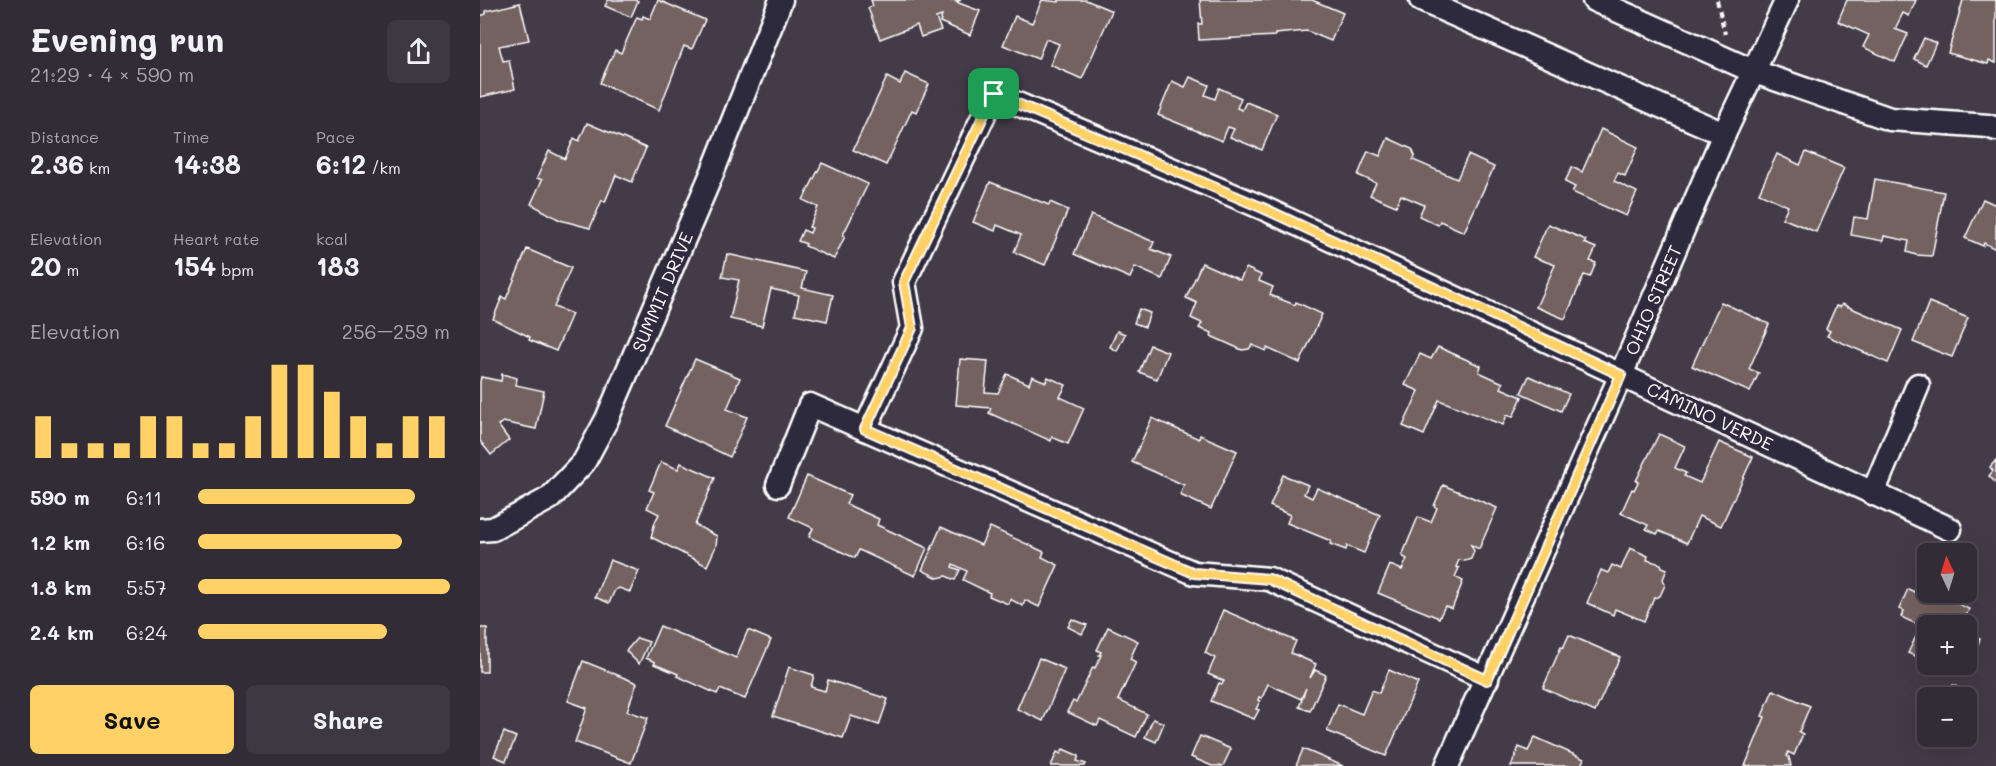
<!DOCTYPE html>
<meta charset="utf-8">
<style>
body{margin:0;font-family:Mali,sans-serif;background:#3d3842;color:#f1f3f6;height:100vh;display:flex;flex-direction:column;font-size:22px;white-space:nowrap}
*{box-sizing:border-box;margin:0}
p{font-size:20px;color:#a8a7ad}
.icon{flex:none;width:33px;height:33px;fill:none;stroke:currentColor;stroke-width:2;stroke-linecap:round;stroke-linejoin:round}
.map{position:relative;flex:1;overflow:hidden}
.details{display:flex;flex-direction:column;background:#322c36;width:480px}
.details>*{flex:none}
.needle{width:39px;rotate:356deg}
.tools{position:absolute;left:1437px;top:543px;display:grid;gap:12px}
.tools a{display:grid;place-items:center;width:60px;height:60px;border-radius:9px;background:#322c36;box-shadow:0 6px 24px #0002,0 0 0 2px #4d4851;font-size:30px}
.pin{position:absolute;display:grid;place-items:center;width:51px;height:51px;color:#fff;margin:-26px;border-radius:12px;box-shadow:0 3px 9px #0006}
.round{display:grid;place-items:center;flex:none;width:63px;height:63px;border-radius:9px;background:#3d3842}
.summary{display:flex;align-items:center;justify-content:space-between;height:102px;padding:0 30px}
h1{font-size:33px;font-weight:700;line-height:45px}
.figures{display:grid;grid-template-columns:repeat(3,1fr);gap:9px;height:102px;padding:6px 30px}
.figures div{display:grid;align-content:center}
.figures b{font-size:26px;font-weight:700}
.figures small{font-size:16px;font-weight:400}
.figures p{font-size:16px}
.chart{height:168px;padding:12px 30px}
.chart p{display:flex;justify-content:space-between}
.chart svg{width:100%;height:108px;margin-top:6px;stroke:#ffd166;stroke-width:6}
.button{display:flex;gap:12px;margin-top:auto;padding:12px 30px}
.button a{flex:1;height:69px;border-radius:9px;background:#ffd166;color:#111;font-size:24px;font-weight:700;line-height:69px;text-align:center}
.button a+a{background:#3d3842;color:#f1f3f6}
ul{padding:0 30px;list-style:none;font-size:20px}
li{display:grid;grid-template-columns:96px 72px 1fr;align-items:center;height:45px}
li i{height:15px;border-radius:8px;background:#ffd166}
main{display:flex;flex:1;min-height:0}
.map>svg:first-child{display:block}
</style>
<main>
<section class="details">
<div class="summary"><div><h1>Evening run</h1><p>21:29 · 4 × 590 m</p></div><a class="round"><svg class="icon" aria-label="share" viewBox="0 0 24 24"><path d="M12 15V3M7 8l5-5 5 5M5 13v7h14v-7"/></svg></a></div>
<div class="figures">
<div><p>Distance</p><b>2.36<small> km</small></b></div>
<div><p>Time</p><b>14:38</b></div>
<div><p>Pace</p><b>6:12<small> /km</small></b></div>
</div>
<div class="figures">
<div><p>Elevation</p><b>20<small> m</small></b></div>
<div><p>Heart rate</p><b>154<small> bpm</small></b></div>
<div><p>kcal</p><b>183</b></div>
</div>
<div class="chart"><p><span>Elevation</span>256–259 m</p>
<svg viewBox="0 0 160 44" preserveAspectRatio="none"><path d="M5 44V27M15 44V38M25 44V38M35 44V38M45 44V27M55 44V27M65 44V38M75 44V38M85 44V27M95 44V6M105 44V6M115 44V17M125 44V27M135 44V38M145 44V27M155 44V27"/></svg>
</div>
<ul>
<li><b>590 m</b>6:11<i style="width:86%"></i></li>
<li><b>1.2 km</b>6:16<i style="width:81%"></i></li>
<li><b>1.8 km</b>5:57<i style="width:100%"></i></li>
<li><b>2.4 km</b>6:24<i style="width:75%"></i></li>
</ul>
<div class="button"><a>Save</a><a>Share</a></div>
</section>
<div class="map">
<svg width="1516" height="766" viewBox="0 0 1516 766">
<rect width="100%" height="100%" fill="#433b48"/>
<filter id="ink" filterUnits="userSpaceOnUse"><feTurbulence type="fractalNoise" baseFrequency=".0167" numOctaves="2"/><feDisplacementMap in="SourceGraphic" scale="12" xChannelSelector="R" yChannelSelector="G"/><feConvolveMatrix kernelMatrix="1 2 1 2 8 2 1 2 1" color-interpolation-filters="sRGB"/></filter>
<g filter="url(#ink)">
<g fill="#736260" stroke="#fff" stroke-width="1.5">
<polygon points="128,0 155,0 158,1 151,17 125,6"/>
<polygon points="178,0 225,20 212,49 204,46 179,110 120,83 135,50 141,53 157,17 162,19 163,16 170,19"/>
<polygon points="391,0 481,0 476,2 500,11 490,35 460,22 462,16 456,18 461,30 441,37 437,25 400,39 388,8 393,6"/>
<polygon points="562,0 579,2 579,0 606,0 632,11 602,79 570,65 579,44 566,39 558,59 523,45 535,16 552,23"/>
<polygon points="720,0 832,0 863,13 851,41 827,31 795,34 795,36 719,40 718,24 722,24"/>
<polygon points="1367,0 1436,0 1429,16 1423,13 1415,29 1428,34 1415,62 1383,47 1389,35 1358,21"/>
<polygon points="1483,0 1516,0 1516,63 1509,60 1508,64 1468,53"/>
<polygon points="40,3 49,40 19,46 23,61 29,60 35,89 0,97 0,16 6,14 6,11"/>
<polygon points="1444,38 1456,43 1446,65 1434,59"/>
<polygon points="425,73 449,84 436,112 432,110 406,165 373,150 407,77 420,84"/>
<polygon points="710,77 729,85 725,95 735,99 739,88 761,98 757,108 762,110 766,102 797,114 782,150 750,137 754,129 748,127 742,141 678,115 692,81 705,87"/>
<polygon points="107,123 166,148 152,182 136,175 125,202 122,200 110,228 80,220 51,204 62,180 57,178 69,151 85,159 94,138 99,141"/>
<polygon points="1121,129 1158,147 1145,176 1138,173 1134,181 1157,192 1146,216 1092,192 1095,187 1085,182 1092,167 1102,172"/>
<polygon points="908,138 932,149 935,156 933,160 977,179 988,155 1014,167 984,232 960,221 958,225 939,216 944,205 921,195 916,206 890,195 896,183 878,175 888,151 900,156"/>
<polygon points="1326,152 1364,168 1336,232 1302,218 1308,206 1279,193 1297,154 1320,165"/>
<polygon points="342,163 388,184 363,235 365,236 354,259 325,246 326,244 318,241 323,230 330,233 332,228 329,227 338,207 323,200"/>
<polygon points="1395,179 1464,192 1452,256 1436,255 1427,252 1429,241 1404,236 1403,241 1371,235 1374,217 1388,219"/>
<polygon points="510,182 569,205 570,202 588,210 565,265 534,252 541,235 517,225 515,231 493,222"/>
<polygon points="1503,199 1516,205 1516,249 1504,243 1503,246 1485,238"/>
<polygon points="611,215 674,242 671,249 691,257 682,279 655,267 650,278 594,254"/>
<polygon points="1068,224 1106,240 1104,243 1116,248 1110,261 1116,263 1110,277 1104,275 1085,319 1056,307 1075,265 1053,257"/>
<polygon points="47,249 91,268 74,307 92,314 76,351 49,340 50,337 13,319 22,297 26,299"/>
<polygon points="247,254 326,272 322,288 353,295 347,321 315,314 319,295 291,289 282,326 250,319 259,280 242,277"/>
<polygon points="722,263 760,280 766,268 781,275 779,281 793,287 790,295 815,305 816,302 842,314 820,363 787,348 786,351 772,345 769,349 762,350 731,336 732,333 719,328 722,323 711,318 717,303 706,298"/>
<polygon points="1241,302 1289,324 1269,369 1279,373 1270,392 1212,366"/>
<polygon points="1449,302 1488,318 1472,357 1433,342"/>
<polygon points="1362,304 1422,330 1408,363 1347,336 1350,331 1346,329 1356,306 1360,307"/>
<polygon points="659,309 670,313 665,327 654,323"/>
<polygon points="637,331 645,334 637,351 630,347"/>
<polygon points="670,345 688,352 677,379 659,372"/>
<polygon points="958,347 1001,366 999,372 1023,383 1021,388 1042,397 1033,417 1027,415 1023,425 959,400 944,435 923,426 939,391 925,385 940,354 951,359"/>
<polygon points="215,359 260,378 247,409 267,417 250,457 185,426"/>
<polygon points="480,359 508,361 505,392 518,393 527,374 549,384 552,376 566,382 568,377 586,385 580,397 604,408 588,444 572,437 571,441 509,413 511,408 476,405"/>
<polygon points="22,374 37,378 36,385 64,391 56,429 23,422 18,425 29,440 11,455 0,441 0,382 1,377 21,381"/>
<polygon points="1049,376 1089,394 1081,411 1041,393"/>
<polygon points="672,418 719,439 720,435 757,451 731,509 700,495 704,485 652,462"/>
<polygon points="1179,434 1205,446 1195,468 1206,473 1204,476 1220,483 1239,442 1273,457 1241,526 1219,516 1207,543 1179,531 1177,534 1166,529 1168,525 1141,513 1152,489 1154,490 1158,482 1156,481"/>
<polygon points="1516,460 1516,483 1509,476 1513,471 1510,467"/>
<polygon points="181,462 198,469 201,463 235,478 215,525 237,536 236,546 227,566 171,537 175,522 179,514 167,508 174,492 169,490"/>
<polygon points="803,475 828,485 824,494 832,498 837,488 900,515 884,553 867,546 866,550 850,544 851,541 807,523 810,515 790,506"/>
<polygon points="327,476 370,495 366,504 399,519 397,525 447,548 435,576 379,550 375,558 329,537 333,528 309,517"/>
<polygon points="963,485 1017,508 999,549 991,545 994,551 991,559 985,561 979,560 976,567 979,568 975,577 983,581 972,609 965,606 959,618 898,593 910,565 922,570 927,559 922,556 938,517 951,522 957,508 954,506"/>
<polygon points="461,527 501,545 510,527 564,552 562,557 578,565 559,607 545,600 543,606 530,599 528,604 509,596 510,593 483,580 487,571 473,564 472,567 480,570 475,580 466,576 458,578 442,570"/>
<polygon points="1150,548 1168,556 1167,560 1181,564 1182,567 1187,569 1183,579 1185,585 1180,596 1174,598 1164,621 1135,609 1133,615 1107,603 1121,570 1128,573 1132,565 1141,569"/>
<polygon points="130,560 159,571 150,592 139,588 135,590 129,603 115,597"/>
<polygon points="1428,589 1445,597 1448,592 1453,592 1489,609 1483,623 1475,619 1472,626 1448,626 1448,661 1428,653 1441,626 1421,617 1424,611 1419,609"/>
<polygon points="743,610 816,641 811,653 836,664 830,678 835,670 846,675 830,711 819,707 826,688 821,699 788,684 782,698 779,697 778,700 780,701 776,709 779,710 774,719 731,701 739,683 742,684 744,681 728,674 735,658 725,653"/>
<polygon points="592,619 607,625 602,634 588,627"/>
<polygon points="180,626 256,658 268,630 291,640 265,699 240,689 237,694 197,676 198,674 174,664 175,662 166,658"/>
<polygon points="628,627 658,641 650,659 656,662 638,700 667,714 656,737 620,720 617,726 587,712 593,701 596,703 613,667 615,668 621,655 619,655 621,652 617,650"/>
<rect x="0" y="628" width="7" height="44"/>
<polygon points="1486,634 1500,639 1494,655 1491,655 1489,661 1486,660"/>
<polygon points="1089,635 1140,657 1115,712 1063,688 1081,647 1083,648"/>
<polygon points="157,638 169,642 159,664 146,651"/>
<polygon points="559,658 585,669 563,721 537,709"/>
<polygon points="103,661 157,683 147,711 168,718 151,763 95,742 107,708 88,701"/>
<polygon points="1454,664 1471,664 1468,671"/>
<polygon points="309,667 334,675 331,687 345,691 348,680 408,699 399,725 371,716 363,738 293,716"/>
<polygon points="909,670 938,683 906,756 847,731 858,704 882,714 892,690 899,693"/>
<polygon points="1473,685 1495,696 1486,715 1486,698 1467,698"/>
<polygon points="1293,690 1330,706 1319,732 1323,734 1314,755 1308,752 1307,756 1309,757 1311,766 1265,766 1285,717 1282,716"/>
<polygon points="673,719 684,723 676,742 665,737"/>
<polygon points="24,732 36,737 26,761 14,756"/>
<polygon points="720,736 751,749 743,766 732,766 711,757"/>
<polygon points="1055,737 1104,759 1100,766 1031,766 1039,747 1048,751"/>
<polygon points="583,749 599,756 597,761 606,764 605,766 571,766 577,752 581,754"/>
<polygon points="823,749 863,766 816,766"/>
</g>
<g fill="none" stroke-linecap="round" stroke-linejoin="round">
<defs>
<g id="minor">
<polyline points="941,0 1244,134"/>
<polyline points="1114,0 1275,72 1410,119 1508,126 1516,129"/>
<polyline points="385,429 432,328 424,282 514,94 783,208 1470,529"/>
<polyline points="298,485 330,405 714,573 789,579 1007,679"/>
<polyline points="1393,493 1438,385"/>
<polyline points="0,530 13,529 70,498 104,462 127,419 233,171 301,0"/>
<polyline points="967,766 1141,375 1244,134 1307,0"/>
</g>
</defs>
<use href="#minor" stroke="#fff" stroke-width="27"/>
<polyline stroke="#fff" stroke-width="4" stroke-dasharray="6 4.5" stroke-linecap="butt" points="1237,0 1245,34"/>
<use href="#minor" stroke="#2f2a3d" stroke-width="22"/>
</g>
</g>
<g fill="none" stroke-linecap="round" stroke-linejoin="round" filter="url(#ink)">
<defs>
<polygon id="route" points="514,94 783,208 1141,375 1007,680 789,579 714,573 385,429 432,328 424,282"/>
</defs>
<use href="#route" stroke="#fff" stroke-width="12"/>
<use href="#route" stroke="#ffd166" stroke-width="8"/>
</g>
<g text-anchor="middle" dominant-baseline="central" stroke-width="6" stroke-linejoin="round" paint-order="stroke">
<g font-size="18" fill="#fff" stroke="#2f2a3d">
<text transform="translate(182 292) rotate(-67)">SUMMIT DRIVE</text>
<text transform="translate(1173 300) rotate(-67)">OHIO STREET</text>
<text transform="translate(1230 416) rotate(25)">CAMINO VERDE</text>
</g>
</g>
</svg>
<div class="tools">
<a><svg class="needle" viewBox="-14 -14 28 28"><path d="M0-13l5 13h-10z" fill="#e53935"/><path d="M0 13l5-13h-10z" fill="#a8a7ad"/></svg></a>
<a>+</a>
<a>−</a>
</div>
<div class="pin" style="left:514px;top:94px;background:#1e9e55"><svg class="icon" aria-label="arrive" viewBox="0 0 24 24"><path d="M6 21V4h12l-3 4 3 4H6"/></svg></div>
</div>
</main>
